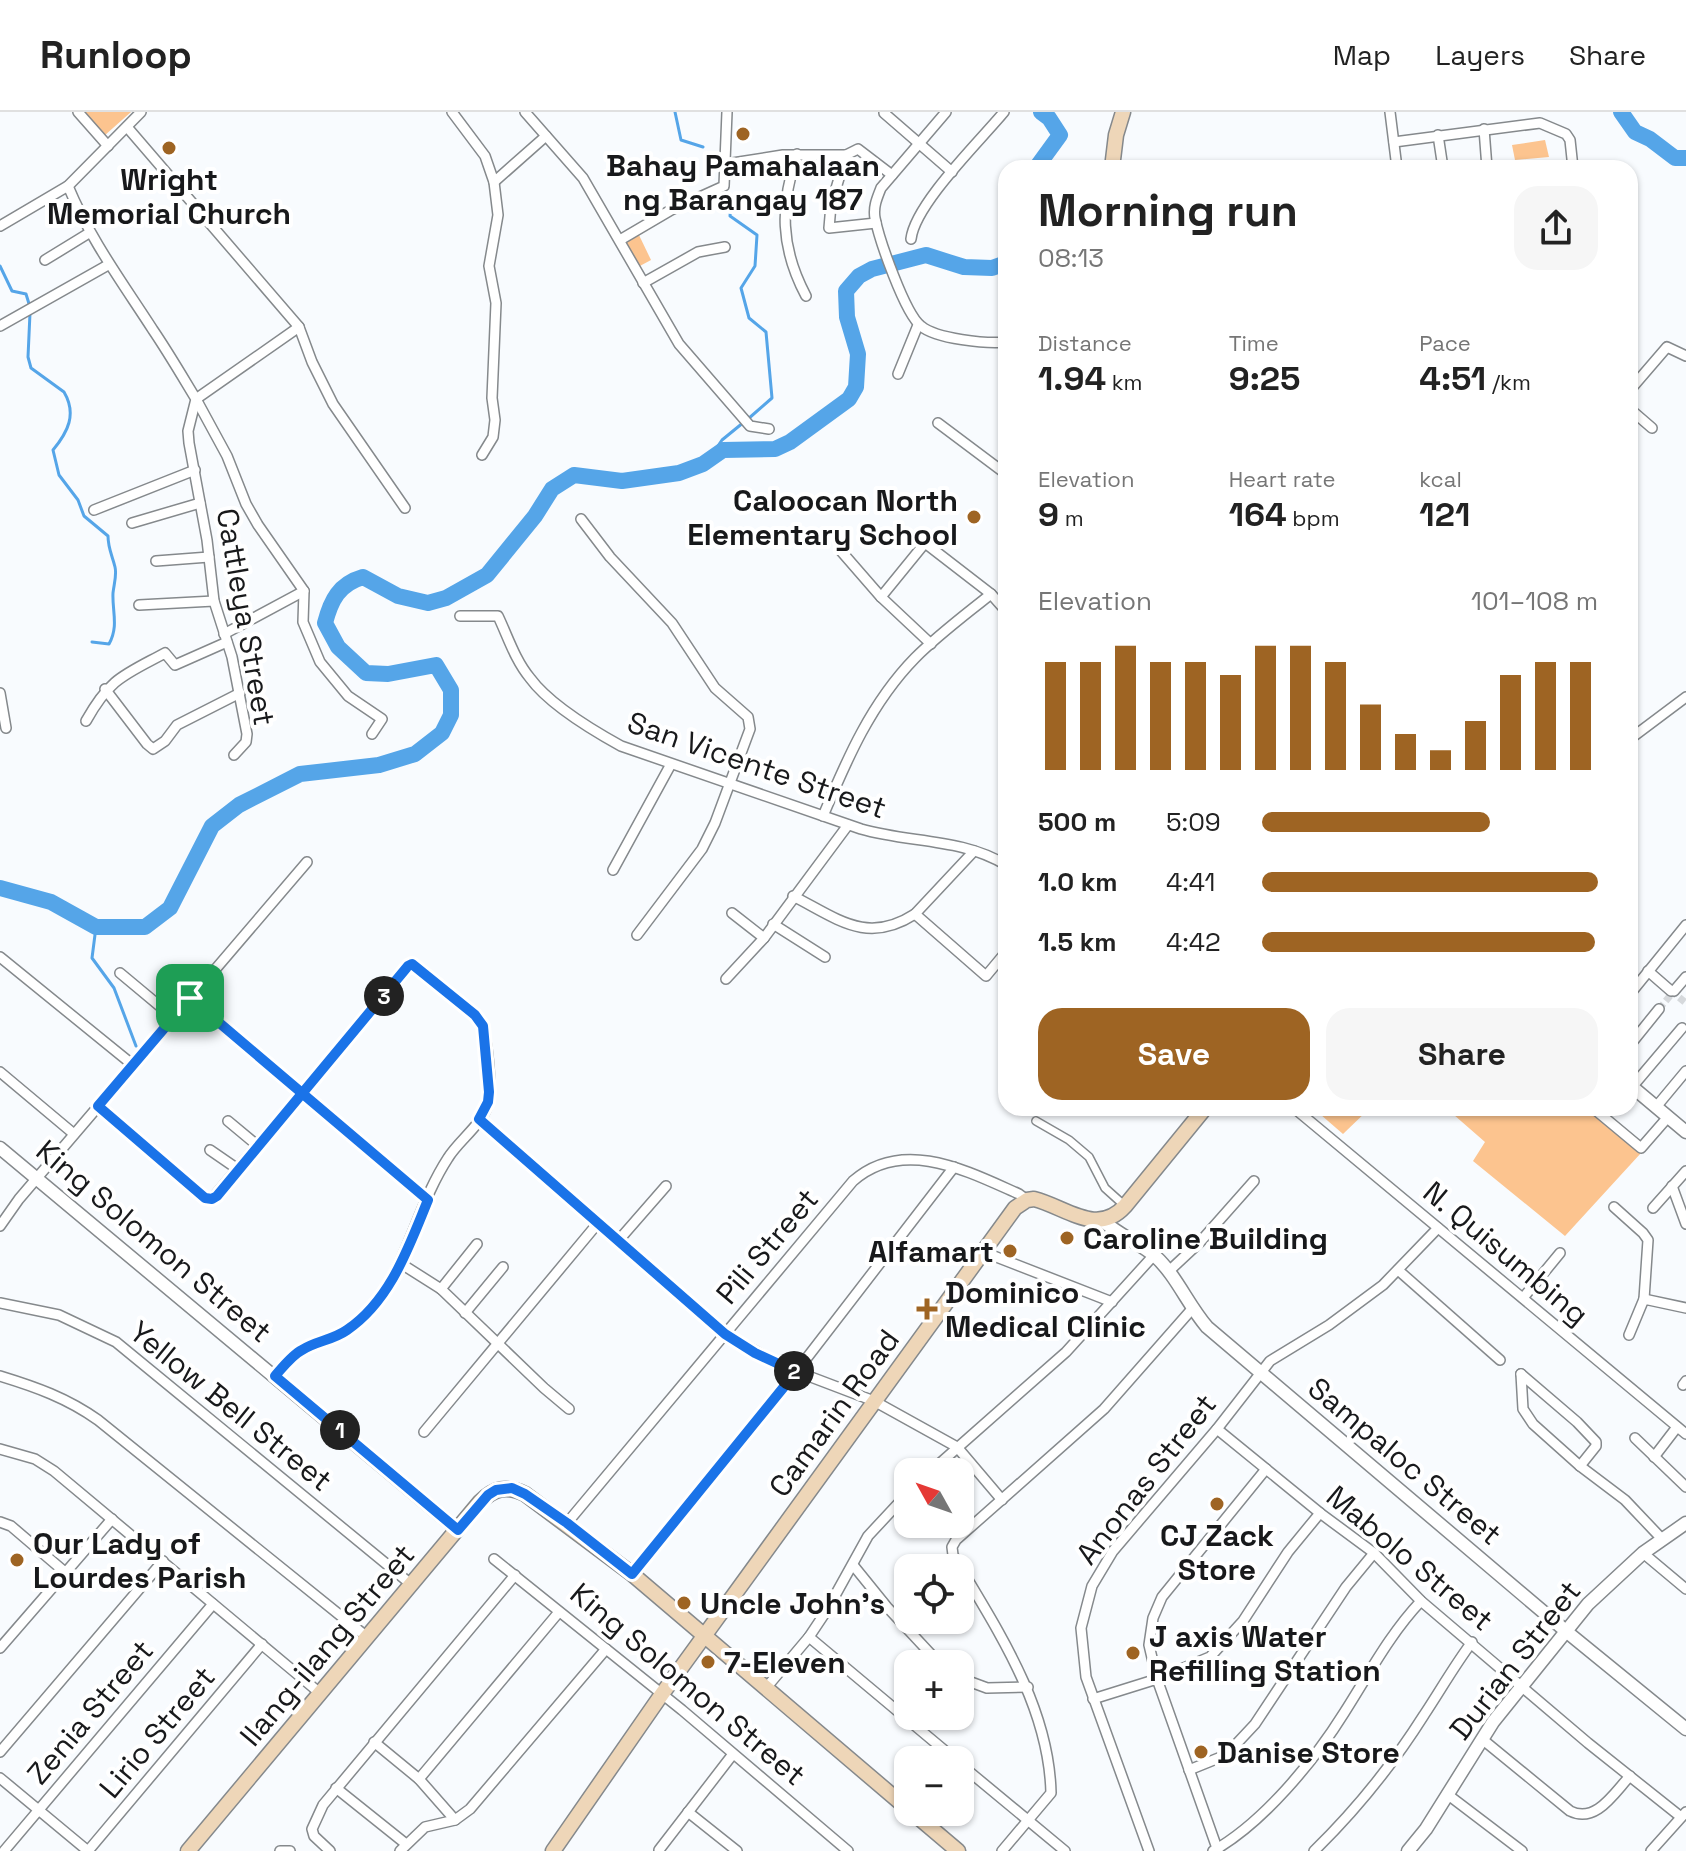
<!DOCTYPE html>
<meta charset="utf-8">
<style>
body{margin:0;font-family:"Space Grotesk",sans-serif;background:#f6f6f6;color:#222;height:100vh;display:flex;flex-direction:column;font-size:30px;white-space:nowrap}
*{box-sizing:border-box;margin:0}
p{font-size:26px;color:#767676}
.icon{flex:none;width:44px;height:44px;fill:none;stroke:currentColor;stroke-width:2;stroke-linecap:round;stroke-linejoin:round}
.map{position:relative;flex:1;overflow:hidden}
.side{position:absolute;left:998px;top:48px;width:640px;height:956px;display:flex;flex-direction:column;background:#fff;border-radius:24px;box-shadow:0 2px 6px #0004}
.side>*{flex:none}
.needle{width:52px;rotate:310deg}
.tools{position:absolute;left:894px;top:1346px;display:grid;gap:16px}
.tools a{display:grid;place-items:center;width:80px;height:80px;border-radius:16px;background:#fff;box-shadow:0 2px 6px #0004;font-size:40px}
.pin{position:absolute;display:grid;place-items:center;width:68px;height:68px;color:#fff;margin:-34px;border-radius:16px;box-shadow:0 4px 12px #0006}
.km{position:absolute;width:40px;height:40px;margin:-20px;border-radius:50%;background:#222;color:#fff;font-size:22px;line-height:40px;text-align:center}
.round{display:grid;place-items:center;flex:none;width:84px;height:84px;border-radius:24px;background:#f6f6f6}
.headline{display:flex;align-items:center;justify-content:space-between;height:136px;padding:0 40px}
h1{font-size:44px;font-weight:700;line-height:60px}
.metrics{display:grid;grid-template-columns:repeat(3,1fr);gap:12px;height:136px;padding:8px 40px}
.metrics div{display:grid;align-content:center}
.metrics b{font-size:34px;font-weight:700}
.metrics small{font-size:22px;font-weight:400}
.metrics p{font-size:22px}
.chart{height:224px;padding:16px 40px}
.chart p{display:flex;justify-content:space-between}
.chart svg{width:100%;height:144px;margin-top:8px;stroke:#9e6423;stroke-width:6}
.cta{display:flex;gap:16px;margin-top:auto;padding:16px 40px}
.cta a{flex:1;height:92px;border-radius:24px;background:#9e6423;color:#fff;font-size:32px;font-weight:700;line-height:92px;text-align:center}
.cta a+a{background:#f6f6f6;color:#222}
ul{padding:0 40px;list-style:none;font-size:26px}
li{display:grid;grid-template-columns:128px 96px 1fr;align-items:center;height:60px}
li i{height:20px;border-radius:10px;background:#9e6423}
header{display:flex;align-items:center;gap:48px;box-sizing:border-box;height:112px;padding:0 40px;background:#fff;border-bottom:2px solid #e0e0e0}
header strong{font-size:38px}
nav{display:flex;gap:44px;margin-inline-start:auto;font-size:28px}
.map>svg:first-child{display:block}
</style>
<header>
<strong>Runloop</strong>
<nav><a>Map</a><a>Layers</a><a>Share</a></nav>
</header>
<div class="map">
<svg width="1686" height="1739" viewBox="0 0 1686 1739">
<rect width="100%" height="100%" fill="#f8fbfe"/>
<g fill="#fcc48f">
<polygon points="83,0 131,0 104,24"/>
<polygon points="1545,28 1549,45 1515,48 1512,33"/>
<polygon points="638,121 651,148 638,155 624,128"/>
<polygon points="1313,996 1370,996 1343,1022"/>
<polygon points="1446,996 1586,996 1641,1041 1565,1124 1473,1049 1485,1030"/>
</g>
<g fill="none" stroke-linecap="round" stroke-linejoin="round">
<g stroke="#55a5e8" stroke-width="3">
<polyline points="675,0 681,28 703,35"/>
<polyline points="731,89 730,104 757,123 755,154 741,176 749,206 766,220 772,286 748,307"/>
<polyline points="0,154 12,179 26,182 30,195"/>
<path d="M30,201L28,245L31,256L64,280C77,302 68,320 53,338L59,363L78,388L84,404L108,424C108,436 112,443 115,455C117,463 114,472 113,481C112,499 119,514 109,532L92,530"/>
<polyline points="709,347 722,328 744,310"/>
<polyline points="96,815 92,846 114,876 136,934"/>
</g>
<g stroke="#55a5e8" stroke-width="16">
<polyline points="1621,0 1635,20 1650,27 1675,46 1686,46"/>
<polyline points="1036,56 1060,23 1049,6 1041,0"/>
<path d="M0,776L51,790L96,815H145L170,796L212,714L239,693L300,662L379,653L415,642L442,621L451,603V578L436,553L388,562L366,561L338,535L325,511C331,488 339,472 363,465L398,484L428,491L446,486L487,463L535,404L552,377L574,363L622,369L679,361L703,352L723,338L775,337L790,330L849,287L856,275L858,242L847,205L846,179L859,164L872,157L926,143L964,155L992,156L1006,151"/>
</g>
<g stroke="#d6d9dc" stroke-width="7" stroke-dasharray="7 3.5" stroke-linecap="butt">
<polyline points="1671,879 1686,891"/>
<polyline points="1659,897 1674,879"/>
</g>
<defs>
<polyline id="pedestrian" points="1036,1009 1069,1028 1089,1045 1105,1076 1125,1094"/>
<g id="minor">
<polyline points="78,0 108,34"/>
<polyline points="452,0 485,44 494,70 498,103 489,154 496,191 492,286 495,308 493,325 482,343"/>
<polyline points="525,0 583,66 679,232 750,314 769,317"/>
<path d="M946,0L881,76C877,86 873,95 875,106C879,127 905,202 921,214C936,227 987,232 1006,230"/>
<polyline points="1390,0 1397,56"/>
<polyline points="884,1 952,60"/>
<polyline points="127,15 299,215 312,250 333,292 405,396"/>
<polyline points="1484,17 1487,56"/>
<polyline points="1438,23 1443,56"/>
<polyline points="1394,30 1540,11 1566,22 1570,28 1573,56"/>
<path d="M797,42C780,94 780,135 806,184"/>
<polyline points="846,43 858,37 892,63"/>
<polyline points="726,52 783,43 846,43 831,93 829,116 876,111"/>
<polyline points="494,70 546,24"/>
<path d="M68,74C90,127 122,170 153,218C168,240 182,264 196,287L188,319L189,331L207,428L214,489L232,545L247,622L246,630L234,643"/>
<polyline points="0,114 68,74 141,0"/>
<path d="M911,127C915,92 980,29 1004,0"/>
<polyline points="620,128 671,98 724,74 727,0"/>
<polyline points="45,148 89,121"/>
<polyline points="643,171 698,140 725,135"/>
<polyline points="0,214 108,153"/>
<polyline points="299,215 196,287 227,344 246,392 258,413 304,479 303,510 320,550 348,584 382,607 372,622"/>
<polyline points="898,262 918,213"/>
<polyline points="1630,278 1667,235 1686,244"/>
<polyline points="1630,297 1652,316"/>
<polyline points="938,311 1006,362"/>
<polyline points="94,398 195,358"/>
<polyline points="581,407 610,445 672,511 715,576 748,605 750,617 715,711 702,737 637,823"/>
<polyline points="132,411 200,391"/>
<polyline points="841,439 881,485 931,532"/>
<polyline points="156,449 209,445"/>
<polyline points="881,485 925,431 991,482 1006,499"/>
<polyline points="139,493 214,489"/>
<path d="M460,504H498C508,525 515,548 530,566C549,592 592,618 621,634L861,717C909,731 962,726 1006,753"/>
<polyline points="224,522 304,479"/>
<polyline points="105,577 147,632 153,637 165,629 177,613 240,581"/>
<polyline points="0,581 6,616"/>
<path d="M86,609C110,566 124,563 165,541L175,553L227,530"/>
<polyline points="1630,627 1686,585"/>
<path d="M823,704C847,647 871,591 915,546C938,523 965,503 991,482"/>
<polyline points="613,758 671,652"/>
<path d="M793,784C838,807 867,833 915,802L974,739"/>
<polyline points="732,801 764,826"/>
<polyline points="915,802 986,864 1006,840"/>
<polyline points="773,812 825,845"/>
<polyline points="0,845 133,953"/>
<polyline points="1648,859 1671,879"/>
<polyline points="120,861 174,906"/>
<polyline points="726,867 764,826 848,713"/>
<polyline points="1674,879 1686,865"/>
<polyline points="1630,882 1686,813"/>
<polyline points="190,886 428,1088"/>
<polyline points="1630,933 1659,897"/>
<polyline points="0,960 74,1022"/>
<polyline points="1632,975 1682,916"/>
<path d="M98,994L205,1086L212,1087L408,854L415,853L479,907C488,922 492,975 488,992C482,1013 459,1028 448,1046C414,1098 407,1162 361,1207C343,1225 322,1226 302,1238C291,1244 283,1255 275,1264"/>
<polyline points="1656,995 1686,959"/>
<polyline points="1294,996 1686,1322"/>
<polyline points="1593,996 1641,1036 1668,1005"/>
<polyline points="479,1007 725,1222 782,1254 874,1289 957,1335 1002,1388"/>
<polyline points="228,1009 258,1034"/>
<polyline points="210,1038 239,1058"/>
<polyline points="1672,1074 1686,1112"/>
<polyline points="1614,1095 1643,1121 1648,1128 1644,1187"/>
<polyline points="1653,1096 1686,1059"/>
<polyline points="0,1114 19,1087 307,750"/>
<polyline points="618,1129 666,1074"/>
<polyline points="981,1139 1112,1190"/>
<polyline points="400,1151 441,1177 544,1276 569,1297"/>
<polyline points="1398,1158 1500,1248"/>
<polyline points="1169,1159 1200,1130 1254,1069"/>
<polyline points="441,1177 477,1132"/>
<polyline points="1523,1186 1560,1141"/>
<polyline points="0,1191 59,1203 116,1230 412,1473"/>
<polyline points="465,1201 503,1155"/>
<polyline points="1629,1223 1644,1187 1686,1196"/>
<polyline points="1521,1262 1523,1297 1533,1312 1580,1354 1625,1388 1662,1427"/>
<polyline points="1521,1262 1577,1310 1596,1330 1596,1334 1580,1354"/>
<path d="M0,1264C36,1275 67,1286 98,1308L367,1525"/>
<polyline points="1683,1273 1686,1269"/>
<polyline points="1217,1317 1320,1401 1374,1441 1421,1489 1588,1631 1681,1705"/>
<polyline points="424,1320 598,1111"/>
<polyline points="1635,1326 1686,1375"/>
<polyline points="0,1337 35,1347 54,1359 321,1582"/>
<polyline points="1654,1345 1677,1315"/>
<polyline points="930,1360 1066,1240 1154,1143"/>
<polyline points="0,1410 11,1414 66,1461"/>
<path d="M567,1411L853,1069C903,1025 967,1059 1019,1082L1027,1088"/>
<polyline points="1643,1441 1686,1477"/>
<polyline points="494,1447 682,1598 848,1739"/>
<polyline points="853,1453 887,1495 940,1552"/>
<polyline points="632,1462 796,1260 954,1055"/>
<polyline points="809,1525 956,1648"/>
<polyline points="0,1536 112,1407"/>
<polyline points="960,1566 987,1576 1028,1575"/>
<polyline points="766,1576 809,1525 827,1498 868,1424 908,1381"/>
<polyline points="1093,1587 1157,1567 1210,1545 1243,1509 1288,1440 1320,1401"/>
<path d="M1482,1627L1570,1699C1596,1712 1614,1681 1630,1664"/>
<polyline points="374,1630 419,1667 455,1708"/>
<polyline points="0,1640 163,1449"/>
<polyline points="960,1652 1065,1739"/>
<polyline points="1189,1658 1226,1643 1255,1612 1346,1475 1374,1441"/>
<polyline points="0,1666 88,1739"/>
<polyline points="419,1667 559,1500"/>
<polyline points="336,1676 406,1732"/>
<polyline points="1447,1682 1522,1739"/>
<polyline points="688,1700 737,1739"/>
<polyline points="659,1738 733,1642"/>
<polyline points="4,1739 213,1492"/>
<polyline points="88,1739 262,1532"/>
<polyline points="280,1739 290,1739"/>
<polyline points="330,1739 314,1724 312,1717 323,1693 515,1463"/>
<polyline points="400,1739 425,1715 455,1708 470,1697 606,1537"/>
<path d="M1002,1739L1051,1681C1049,1593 996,1516 953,1443L952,1435L956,1428L1104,1297L1192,1197"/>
<polyline points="1149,1739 1086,1565 1081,1516 1092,1474 1113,1439 1217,1317 1270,1249 1329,1213 1383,1173 1438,1116"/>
<path d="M1213,1739C1263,1711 1314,1649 1344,1601C1369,1562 1389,1523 1421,1489"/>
<polyline points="1218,1739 1157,1567 1149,1533 1153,1506 1162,1485 1266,1357"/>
<path d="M1314,1739C1356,1698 1393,1652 1424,1603C1440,1579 1454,1554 1472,1530"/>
<polyline points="1651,1739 1686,1700"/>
</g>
<g id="tertiary">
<polyline points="1630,973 1686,1020"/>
<polyline points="0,1036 458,1418"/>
<path d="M1103,1109C1119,1123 1139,1131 1155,1144C1176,1163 1188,1193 1207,1215L1567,1520L1686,1617"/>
<polyline points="1408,1739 1426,1717 1493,1610 1588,1492 1643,1441 1686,1411"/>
</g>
<g id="secondary">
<polyline points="1112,56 1116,23 1123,0"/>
<polyline points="912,1700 958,1739"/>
<path d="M188,1739L480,1390C494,1376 507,1373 525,1382L632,1462L908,1697"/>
<path d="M553,1739L662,1582L1015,1096L1027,1088L1034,1087C1066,1095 1097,1125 1125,1094L1205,996"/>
</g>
</defs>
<use href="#pedestrian" stroke="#85898c" stroke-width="10"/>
<use href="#minor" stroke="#85898c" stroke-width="12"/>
<use href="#tertiary" stroke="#85898c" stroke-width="15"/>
<use href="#secondary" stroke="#85898c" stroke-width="17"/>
<use href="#pedestrian" stroke="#fff" stroke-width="7"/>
<use href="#minor" stroke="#fff" stroke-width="9"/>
<use href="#tertiary" stroke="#fff" stroke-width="12"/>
<use href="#secondary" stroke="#eed6b8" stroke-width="14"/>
</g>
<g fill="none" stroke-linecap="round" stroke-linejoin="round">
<defs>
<path id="route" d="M190,886L428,1088C409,1134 391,1188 347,1218C333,1228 316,1229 302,1238C292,1243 283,1255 275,1264L458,1418L488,1383L496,1378L512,1376L525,1382L567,1411L632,1462L796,1260L755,1241L725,1222L479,1007L488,990L489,980L483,914L475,903L412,852L408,854C344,931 281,1008 217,1084L212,1087L205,1086L98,994L190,886"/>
</defs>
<use href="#route" stroke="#fff" stroke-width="16"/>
<use href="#route" stroke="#1a73e8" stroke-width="10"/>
</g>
<g fill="#9e6423" stroke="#fff" stroke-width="3">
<circle cx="743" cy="22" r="8"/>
<circle cx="169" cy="36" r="8"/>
<circle cx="974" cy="405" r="8"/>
<circle cx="1067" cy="1126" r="8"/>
<circle cx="1010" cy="1139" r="8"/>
<path d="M923 1185h8v8h8v8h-8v8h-8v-8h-8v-8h8z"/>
<circle cx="1217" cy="1392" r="8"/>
<circle cx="17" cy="1448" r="8"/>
<circle cx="684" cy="1491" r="8"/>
<circle cx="1133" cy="1541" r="8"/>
<circle cx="708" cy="1550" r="8"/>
<circle cx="1201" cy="1640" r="8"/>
</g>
<g text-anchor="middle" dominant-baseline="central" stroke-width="8" stroke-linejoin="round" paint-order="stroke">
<g font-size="30" font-weight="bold" fill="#18191b" stroke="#fff" text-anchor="start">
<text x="743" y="53" text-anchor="middle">Bahay Pamahalaan<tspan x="743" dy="34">ng Barangay 187</tspan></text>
<text x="169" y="67" text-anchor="middle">Wright<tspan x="169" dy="34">Memorial Church</tspan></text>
<text x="958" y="388" text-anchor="end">Caloocan North<tspan x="958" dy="34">Elementary School</tspan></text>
<text x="1083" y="1126">Caroline Building</text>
<text x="994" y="1139" text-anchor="end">Alfamart</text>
<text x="945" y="1180">Dominico<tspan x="945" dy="34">Medical Clinic</tspan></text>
<text x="1217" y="1423" text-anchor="middle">CJ Zack<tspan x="1217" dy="34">Store</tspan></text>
<text x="33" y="1431">Our Lady of<tspan x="33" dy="34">Lourdes Parish</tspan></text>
<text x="700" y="1491">Uncle John's</text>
<text x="1149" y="1524">J axis Water<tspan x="1149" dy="34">Refilling Station</tspan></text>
<text x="724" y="1550">7-Eleven</text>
<text x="1217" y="1640">Danise Store</text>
</g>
<g font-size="30" fill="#18191b" stroke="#fff">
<text transform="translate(246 505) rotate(80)">Cattleya Street</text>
<text transform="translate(757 653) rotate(19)">San Vicente Street</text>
<text transform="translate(154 1129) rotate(40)">King Solomon Street</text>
<text transform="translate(767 1134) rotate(-50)">Pili Street</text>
<text transform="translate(1506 1141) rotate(40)">N. Quisumbing</text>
<text transform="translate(231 1294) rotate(39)">Yellow Bell Street</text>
<text transform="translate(834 1301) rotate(-54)">Camarin Road</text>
<text transform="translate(1405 1349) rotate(40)">Sampaloc Street</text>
<text transform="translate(1146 1367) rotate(-52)">Anonas Street</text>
<text transform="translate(1410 1446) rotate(40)">Mabolo Street</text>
<text transform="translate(327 1533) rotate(-50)">Ilang-ilang Street</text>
<text transform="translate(1515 1548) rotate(-52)">Durian Street</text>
<text transform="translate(688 1572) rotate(40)">King Solomon Street</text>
<text transform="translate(90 1600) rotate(-50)">Zenia Street</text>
<text transform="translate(157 1620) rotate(-50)">Lirio Street</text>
</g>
</g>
</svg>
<div class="tools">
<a><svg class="needle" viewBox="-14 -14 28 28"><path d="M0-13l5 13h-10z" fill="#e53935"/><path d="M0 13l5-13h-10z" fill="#767676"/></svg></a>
<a><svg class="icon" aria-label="locate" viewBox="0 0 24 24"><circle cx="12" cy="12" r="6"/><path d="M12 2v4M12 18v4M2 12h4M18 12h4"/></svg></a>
<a>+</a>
<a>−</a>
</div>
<div class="pin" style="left:190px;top:886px;background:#1e9e55"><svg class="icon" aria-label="arrive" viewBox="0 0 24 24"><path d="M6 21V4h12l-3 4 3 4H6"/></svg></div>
<b class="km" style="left:340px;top:1318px">1</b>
<b class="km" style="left:794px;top:1259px">2</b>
<b class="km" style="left:384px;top:884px">3</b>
<section class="side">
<div class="headline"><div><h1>Morning run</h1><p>08:13</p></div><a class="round"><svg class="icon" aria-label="share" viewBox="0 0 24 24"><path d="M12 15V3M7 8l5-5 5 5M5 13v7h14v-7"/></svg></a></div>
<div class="metrics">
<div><p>Distance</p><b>1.94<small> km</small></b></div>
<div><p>Time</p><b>9:25</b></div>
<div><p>Pace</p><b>4:51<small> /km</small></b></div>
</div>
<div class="metrics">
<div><p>Elevation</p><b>9<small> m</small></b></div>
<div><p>Heart rate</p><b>164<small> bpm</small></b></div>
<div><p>kcal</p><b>121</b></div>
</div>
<div class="chart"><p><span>Elevation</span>101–108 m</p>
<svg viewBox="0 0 160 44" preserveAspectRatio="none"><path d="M5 44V11M15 44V11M25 44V6M35 44V11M45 44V11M55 44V15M65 44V6M75 44V6M85 44V11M95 44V24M105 44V33M115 44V38M125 44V29M135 44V15M145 44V11M155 44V11"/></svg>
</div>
<ul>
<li><b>500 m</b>5:09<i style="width:68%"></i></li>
<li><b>1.0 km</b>4:41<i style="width:100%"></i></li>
<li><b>1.5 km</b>4:42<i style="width:99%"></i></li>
</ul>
<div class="cta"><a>Save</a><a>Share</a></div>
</section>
</div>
